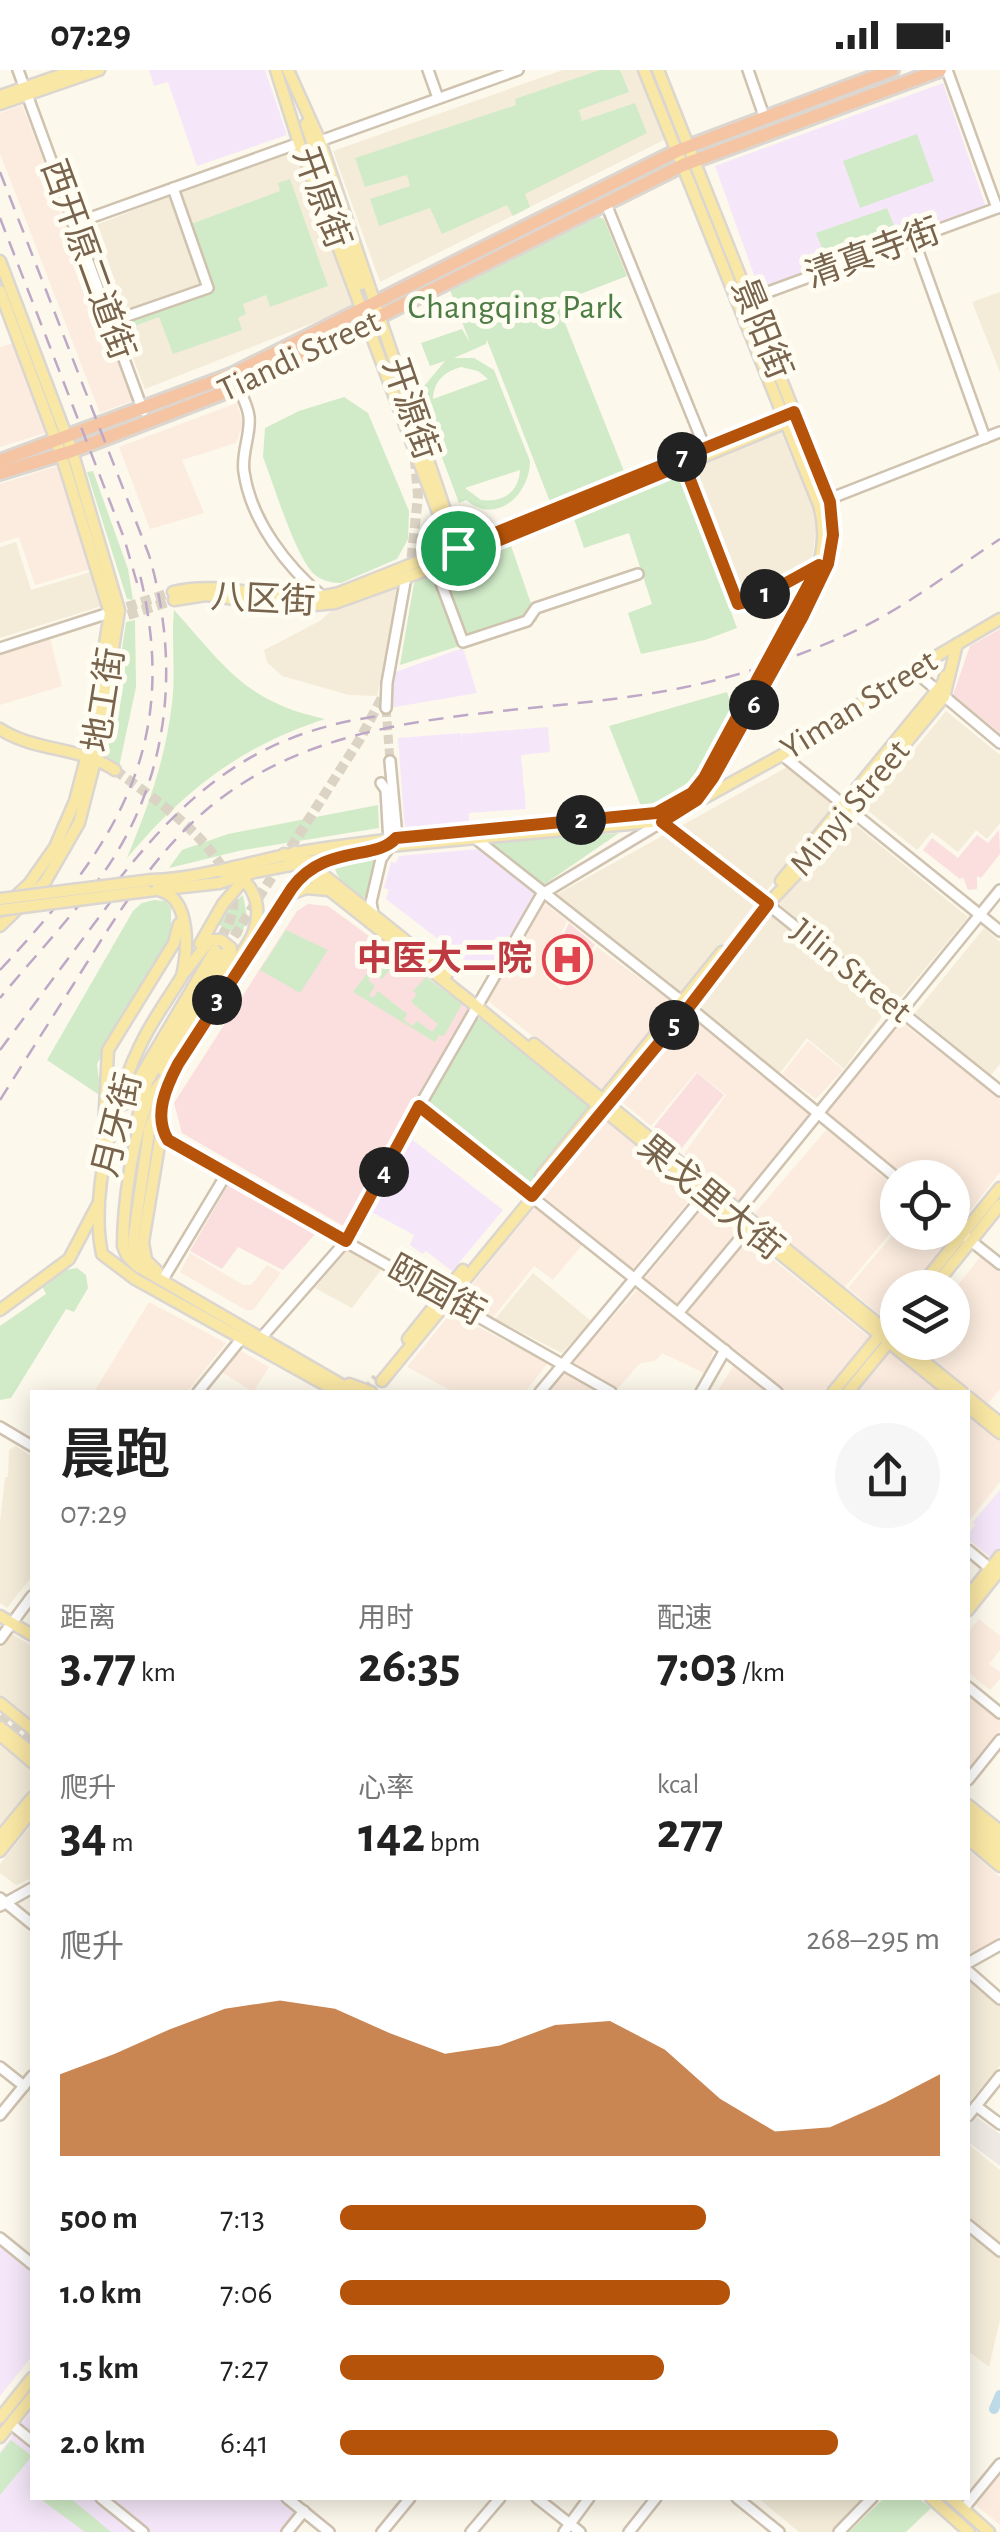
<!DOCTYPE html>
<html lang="zh">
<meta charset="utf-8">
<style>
body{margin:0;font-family:"Alegreya Sans","Noto Sans SC",sans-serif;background:#f6f6f6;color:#222;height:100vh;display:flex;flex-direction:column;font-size:38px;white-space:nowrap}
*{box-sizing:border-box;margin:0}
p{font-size:32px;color:#767676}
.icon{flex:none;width:55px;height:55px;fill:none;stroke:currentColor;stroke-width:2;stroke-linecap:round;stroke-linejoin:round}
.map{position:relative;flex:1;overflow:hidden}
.panel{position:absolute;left:30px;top:1320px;width:940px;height:1110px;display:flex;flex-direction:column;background:#fff;border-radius:0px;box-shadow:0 5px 25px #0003}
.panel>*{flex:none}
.buttons{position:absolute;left:880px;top:1090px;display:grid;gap:20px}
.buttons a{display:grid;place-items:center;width:90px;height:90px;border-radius:50%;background:#fff;box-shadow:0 5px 25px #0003;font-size:50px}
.pin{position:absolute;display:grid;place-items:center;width:85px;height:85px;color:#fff;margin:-42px;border:5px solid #fff;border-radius:50%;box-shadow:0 2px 10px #0007}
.km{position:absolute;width:50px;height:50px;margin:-25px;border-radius:50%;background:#222;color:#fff;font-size:28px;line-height:50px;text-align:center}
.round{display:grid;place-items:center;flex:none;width:105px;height:105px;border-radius:52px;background:#f6f6f6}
.summary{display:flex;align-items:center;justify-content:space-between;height:170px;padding:0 30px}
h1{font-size:55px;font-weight:600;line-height:75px}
.stats{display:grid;grid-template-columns:repeat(3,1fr);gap:15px;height:170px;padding:10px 30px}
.stats div{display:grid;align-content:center}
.stats b{font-size:50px;font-weight:600}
.stats small{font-size:28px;font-weight:400}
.stats p{font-size:28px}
.chart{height:280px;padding:20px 30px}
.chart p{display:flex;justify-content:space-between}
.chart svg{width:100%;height:180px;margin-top:10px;fill:#b45309;opacity:.7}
ul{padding:0 30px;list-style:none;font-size:32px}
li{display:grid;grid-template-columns:160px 120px 1fr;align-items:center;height:75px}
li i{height:25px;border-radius:12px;background:#b45309}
.status{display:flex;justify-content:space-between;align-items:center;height:70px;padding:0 50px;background:#fff;direction:ltr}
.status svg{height:28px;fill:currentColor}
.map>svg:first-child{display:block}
</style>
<div class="status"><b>07:29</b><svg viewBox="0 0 49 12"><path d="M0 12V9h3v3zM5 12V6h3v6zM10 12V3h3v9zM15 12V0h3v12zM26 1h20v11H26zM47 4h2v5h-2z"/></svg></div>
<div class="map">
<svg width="1000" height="2462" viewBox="0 0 1000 2462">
<rect width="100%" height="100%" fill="#fcf8eb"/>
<g fill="#f4ecd9">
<polygon points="563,0 636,0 666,69 380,212 333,81"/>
<polygon points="293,78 356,236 145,319 83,160"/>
<polygon points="1000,222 1000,302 972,232"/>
<polygon points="781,362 817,447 812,493 740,527 689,399"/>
<polygon points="16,472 31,520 94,501 105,535 0,568 0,477"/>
<polygon points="402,513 377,626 349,625 282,606 267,592 264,580 320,551 332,540"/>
<polygon points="946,641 1000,685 1000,753 987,769 976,760 958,782 932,762 917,780 866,739"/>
<polygon points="787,697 834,735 765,823 681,756"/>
<polygon points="848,749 968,847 898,931 779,834"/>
<polygon points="664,765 756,832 683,926 552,827"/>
<polygon points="770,844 888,938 844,999 807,968 780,1003 698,937"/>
<polygon points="984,858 1000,872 1000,994 991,1005 915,943"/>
<polygon points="347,1180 381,1200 352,1238 315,1218"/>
<polygon points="533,1203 591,1251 562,1283 495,1249"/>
<polygon points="16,1376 32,1387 32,1506 7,1538 0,1533 0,1452 5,1407 8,1407 9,1380"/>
<polygon points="10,1563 32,1576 32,1652 0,1626 0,1578"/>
<polygon points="0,1669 32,1694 32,1722 0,1764"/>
<polygon points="32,1754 32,1808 16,1815 0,1803 0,1794"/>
<polygon points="968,1910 1000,1936 1000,1996 968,2033"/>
<polygon points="968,2074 1000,2100 1000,2177 968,2151"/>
<polygon points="968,2162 1000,2187 1000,2250 989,2297 968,2281"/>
<polygon points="758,2428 870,2428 841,2462 799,2462"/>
</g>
<g fill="#fcecdf">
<polygon points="22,35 135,330 100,343 0,83 0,43"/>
<polygon points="17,272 45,363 0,377 0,277"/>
<polygon points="237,333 243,354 236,373 182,390 204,443 150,459 119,377"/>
<polygon points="61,395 94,498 35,515 19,467 0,473 0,414"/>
<polygon points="50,568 62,616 0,635 0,584"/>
<polygon points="544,833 567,851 543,904 561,920 597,877 673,933 602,1021 487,930"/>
<polygon points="692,949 812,1044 738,1132 684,1084 726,1025 696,1002 651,1056 622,1032"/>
<polygon points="901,952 1000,1029 1000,1102 960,1154 953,1147 952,1108 905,1107 826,1041"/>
<polygon points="808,971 843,1000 816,1029 782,1004"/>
<polygon points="606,1051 696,1122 632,1199 541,1125"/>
<polygon points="827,1059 897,1119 897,1155 845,1217 754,1144"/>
<polygon points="705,1135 869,1267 823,1322 717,1322 741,1284 643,1211"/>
<polygon points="535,1136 583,1174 553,1210 534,1196 491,1250 462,1227"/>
<polygon points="897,1160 898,1162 951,1163 954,1165 910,1217 898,1218 897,1232 884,1248 848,1218"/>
<polygon points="190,1183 243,1215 251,1215 267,1195 281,1203 253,1240 246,1240 180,1202"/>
<polygon points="981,1186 1000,1202 1000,1319 987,1334 914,1273 952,1272 953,1221"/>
<polygon points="637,1220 714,1279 706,1304 662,1283 655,1291 640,1293 617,1319 573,1292"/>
<polygon points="149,1232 226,1273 187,1322 94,1322"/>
<polygon points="451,1243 548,1293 525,1322 454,1322 407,1297"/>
<polygon points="889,1279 943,1322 854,1322"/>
<polygon points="241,1281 269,1297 253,1322 222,1302"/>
<polygon points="564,1298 604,1322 546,1322"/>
<polygon points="968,1343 1000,1369 1000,1412 968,1452"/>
<polygon points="979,1549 1000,1566 1000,1580 989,1594 1000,1602 1000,1609 990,1620 968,1602 968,1562"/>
<polygon points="968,1622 1000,1649 1000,1661 968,1701"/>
<polygon points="968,1780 1000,1807 1000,1867 968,1886"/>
<polygon points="1000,2403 1000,2455 975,2434"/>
</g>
<polygon fill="#eeeae3" points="975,2046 1000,2064 1000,2096 968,2072 968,2056"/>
<g fill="#f5e7f9">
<polygon points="149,0 265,0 287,65 197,96 168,12 154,16"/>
<polygon points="943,13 986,137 759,219 715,96"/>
<polygon points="463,578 477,623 389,638 389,619 393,603"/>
<polygon points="548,657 550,682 521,685 526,739 469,743 469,752 405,760 398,668 461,663 462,671 462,664"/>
<polygon points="479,779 539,825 498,881 501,884 486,906 386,829 389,820 384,818 391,792 396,793 399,786"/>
<polygon points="405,1064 503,1140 452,1201 426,1181 422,1184 410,1175 414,1165 364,1138"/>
<polygon points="1000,1420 1000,1477 991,1488 968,1469 968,1464 975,1455 973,1452"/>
<polygon points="0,2174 32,2201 32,2286 0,2326"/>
<polygon points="32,2340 32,2428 281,2428 300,2444 285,2462 0,2462 0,2382"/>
</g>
<g fill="#fadfde">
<polygon points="1000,559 1000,663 953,625 970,576"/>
<polygon points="999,760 1000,784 981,808 977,806 977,819 968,820 963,807 960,809 923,780 932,768 958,788 977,765 988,773"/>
<polygon points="308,834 328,836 469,939 345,1157 182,1063 174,1033 297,841"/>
<polygon points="569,853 595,875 561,916 545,904"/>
<polygon points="697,1003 724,1025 681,1079 654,1057"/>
<polygon points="228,1115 316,1163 283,1200 238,1177 222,1199 190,1181"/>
</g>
<g fill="#d1ebc8" fill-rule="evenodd">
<polygon points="600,0 620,0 629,22 579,40 582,51 635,33 647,63 525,124 530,137 513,146 507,135 442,164 430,138 379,156 370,129 410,116 407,105 365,117 355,88 516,35 515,29"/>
<polygon points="917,64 934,111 860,138 843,91"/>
<polygon points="290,109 328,216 270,237 266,225 243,234 246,244 238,248 242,260 173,284 159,247 129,258 126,249 213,220 191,154 280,121 278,113"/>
<polygon points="887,138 898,166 827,191 816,163"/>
<path d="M599,147L604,149L627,206L557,233L626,406L552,437L487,270L486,274L454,288H474L494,300L530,391C530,424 497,456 466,430L459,433L416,318L425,315L445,291L430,296L421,273L462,259L470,273L450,220ZM461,297L478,301L488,309L433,329C434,311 444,302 461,297ZM520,400C519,422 503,433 481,430L465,418Z"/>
<path d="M344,327L368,343L409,441L408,469L397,489L341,513C330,513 319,510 311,501C292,476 275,418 263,387L265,358L299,341Z"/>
<polygon points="93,401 128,499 133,530 127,529 87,402"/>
<polygon points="679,402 737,558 705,570 641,584 628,543 652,534 629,463 584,478 572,443"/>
<polygon points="509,470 537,551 400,595 414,513 432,500"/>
<path d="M174,540C225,596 245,632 325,649C239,677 185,720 127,788C148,737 166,688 172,633C176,602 171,571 174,540Z"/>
<polygon points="135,550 136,617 119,697 106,686 126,552"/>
<polygon points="727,622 733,640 695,708 643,741 609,656"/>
<polygon points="378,735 379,758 243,780 169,798 182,780 228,764"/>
<polygon points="619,763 542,816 490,773"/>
<path d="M375,784L368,823L366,828L362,827C350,817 333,809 335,792L341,788Z"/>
<polygon points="243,825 247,847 241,867 218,854 230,836"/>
<polygon points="154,830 165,831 171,838 171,864 97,994 101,1026 47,990 133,841 142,833"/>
<polygon points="286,860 328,880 300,923 260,900"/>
<polygon points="379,888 392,897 382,909 373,903 368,910 375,916 369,925 373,928 378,921 407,944 404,950 412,956 417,951 432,962 438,954 411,932 417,924 413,921 426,907 462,934 444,966 439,965 435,972 353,922"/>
<polygon points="485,947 588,1034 591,1040 529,1115 523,1116 424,1035 475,950"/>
<polygon points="77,1198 86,1205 88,1218 74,1242 66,1239 11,1328 0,1330 0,1256 46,1224 42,1216 65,1200"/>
<polygon points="11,2370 32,2386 0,2425 0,2384"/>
<polygon points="46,2428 70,2428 111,2462 85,2462 43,2431"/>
<polygon points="884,2428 918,2428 931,2438 906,2462 849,2462"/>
</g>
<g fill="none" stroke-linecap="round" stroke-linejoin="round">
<polyline stroke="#bfdbe7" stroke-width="10" points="994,2339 1000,2325"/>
<polyline stroke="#dbd3c4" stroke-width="9" stroke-dasharray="9 4.5" stroke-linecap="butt" points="386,638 390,691"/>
<g stroke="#dbd3c4" stroke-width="10" stroke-dasharray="10 5" stroke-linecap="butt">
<polyline points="361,214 408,354"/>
<polyline points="410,503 418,426 415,390"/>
<polyline points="127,537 173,522"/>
<polyline points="128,545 174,530"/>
<path d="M115,700C153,728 240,785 233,839C231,852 223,864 217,875"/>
<polyline points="226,879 360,669 385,622"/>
<polyline points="365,1322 377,1308"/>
<polyline points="0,1646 32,1672"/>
</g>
<defs>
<g id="minor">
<polyline points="18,0 143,341"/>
<polyline points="428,0 438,28"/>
<polyline points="748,0 764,46"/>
<polyline points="947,0 997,138"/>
<polyline points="320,71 518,0"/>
<polyline points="606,134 705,378"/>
<polyline points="73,154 299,73"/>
<polyline points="914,170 985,368"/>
<polyline points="749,229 1000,137"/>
<polyline points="110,252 208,218 173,118"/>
<path d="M238,317C242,326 248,336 249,347C251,365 241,383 244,402C251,451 287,497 323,527"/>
<polyline points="684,394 738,534 757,529 819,495"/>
<polyline points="829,429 1000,362"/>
<polyline points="435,497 463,572 527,551 536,538 638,504"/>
<polyline points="0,578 112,542"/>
<polyline points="913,600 1000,673"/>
<polyline points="386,638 387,613 406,507"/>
<polyline points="782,685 1000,861"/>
<polyline points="381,713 386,720 389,773"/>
<polyline points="659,747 1000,1021"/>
<polyline points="476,769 689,937 898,1109"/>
<polyline points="373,844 371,832 381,789 397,767 390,691"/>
<polyline points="419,1037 777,1322"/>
<polyline points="162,1060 173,1074 611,1322"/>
<polyline points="737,1143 1000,820"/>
<polyline points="952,1156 1000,1194"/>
<polyline points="165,1206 227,1103"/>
<polyline points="679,1242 748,1159"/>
<polyline points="261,1268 346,1171 419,1037 542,824 662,752"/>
<polyline points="198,1322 242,1268"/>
<polyline points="540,1322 705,1124"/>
<polyline points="701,1322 725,1280"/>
<polyline points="0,1357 32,1376"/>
<polyline points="968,1480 992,1500"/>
<polyline points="0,1569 32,1526"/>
<polyline points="968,1617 1000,1643"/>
<polyline points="968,1710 1000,1670"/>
<polyline points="0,1828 32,1854"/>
<polyline points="0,1836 32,1818"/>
<polyline points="968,1893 1000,1875"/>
<polyline points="968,1901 1000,1929"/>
<polyline points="0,1997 24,2016"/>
<polyline points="976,2036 1000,2054"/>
<polyline points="0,2045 32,2006"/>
<polyline points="968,2046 1000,2006"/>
<polyline points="968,2155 1000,2181"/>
<polyline points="0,2168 32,2194"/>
<polyline points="11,2354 32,2371"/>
<polyline points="101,2428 143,2462"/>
<polyline points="287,2428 329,2462"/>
<polyline points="537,2428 580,2462"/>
<polyline points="737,2428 779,2462"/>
<polyline points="964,2438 1000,2394"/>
<polyline points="287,2462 304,2441"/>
<polyline points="382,2462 410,2428"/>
<polyline points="471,2462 500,2428"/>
<polyline points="564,2462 589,2428"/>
<polyline points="629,2462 656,2428"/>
<polyline points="839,2462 872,2428"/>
</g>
<g id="major">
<polyline points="276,0 299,73 453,482"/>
<polyline points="288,0 320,71 446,443"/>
<polyline points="644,0 819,435"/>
<polyline points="658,0 830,432"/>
<polyline points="0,26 75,0"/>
<polyline points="0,34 99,0"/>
<polyline points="306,54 361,214"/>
<polyline points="0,191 72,381 119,540 96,687 79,753 45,812 0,856"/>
<polyline points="0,221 61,384 110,543 87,685 75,731 55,777 29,814 13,829"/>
<path d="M173,522C228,508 281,538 339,523L715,374"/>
<polyline points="174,530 206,525 294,537 335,533 435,497 797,348"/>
<path d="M0,659C35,682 79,676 115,700"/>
<polyline points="706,717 754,634"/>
<polyline points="295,782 447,904"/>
<polyline points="284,784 476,936 950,1322"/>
<path d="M217,801C249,801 264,831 254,861C250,873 240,884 235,895C218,927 201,959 181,989C171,1005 156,1014 148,1032C132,1069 123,1136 123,1176L127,1186L137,1196L354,1322"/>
<path d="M152,810C208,808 263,787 319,779C431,762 544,754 656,743L692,723L705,708L747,629"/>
<polyline points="781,811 943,613 945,606"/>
<polyline points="147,821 219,813 250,803 389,776 662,751 782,685 913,600 1000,549"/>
<path d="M161,821C191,830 188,881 182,906C170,926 156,945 145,966C116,1021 89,1122 102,1184L135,1209L338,1322"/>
<polyline points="288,825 306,818 329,820"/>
<polyline points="200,874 223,834 247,806"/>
<polyline points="234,908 292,818 310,800"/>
<polyline points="534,974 898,1270"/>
<polyline points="164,1002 230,889 231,878 221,870 210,870 185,902"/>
<polyline points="124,1034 215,880"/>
<polyline points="137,1051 147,1012 223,884"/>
<polyline points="103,1077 108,980 174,873 179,854"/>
<polyline points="541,1106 722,882"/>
<polyline points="145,1192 135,1182 133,1172 149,1061 161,1027"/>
<polyline points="157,1201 146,1190 143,1172 162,1057 164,1021"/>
<polyline points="919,1218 1000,1118"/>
<polyline points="933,1218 1000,1135"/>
<polyline points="0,1240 69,1189 97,1136"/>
<polyline points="408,1269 463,1200"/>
<polyline points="900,1272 962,1322"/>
<polyline points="382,1311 689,937 768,834 803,797 944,627 957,574"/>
<polyline points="349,1314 371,1322"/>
<polyline points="833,1322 898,1243"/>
<polyline points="848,1322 898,1261"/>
<polyline points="968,1327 1000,1353"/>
<polyline points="968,1337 1000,1363"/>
<polyline points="968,1526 1000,1486"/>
<polyline points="968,1540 1000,1500"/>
<polyline points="0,1546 32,1565"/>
<polyline points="0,1633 32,1659"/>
<polyline points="0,1657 32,1683"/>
<polyline points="0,1665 32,1692"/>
<polyline points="968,1735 1000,1761"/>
<polyline points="968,1746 1000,1773"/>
<polyline points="968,1758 1000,1785"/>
<polyline points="0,1767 32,1728"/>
<polyline points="968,1769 1000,1796"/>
<polyline points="0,1781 32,1741"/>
<polyline points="0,2348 32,2308"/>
<polyline points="0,2367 32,2327"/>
<polyline points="931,2428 969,2462"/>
<polyline points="951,2428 989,2462"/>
</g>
<g id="highway">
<polyline points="0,391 231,305 677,81 892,0"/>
<polyline points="0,403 72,381 238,317 683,95 940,0"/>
</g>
</defs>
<use href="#minor" stroke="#cfc2af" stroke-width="14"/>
<use href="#major" stroke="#dcd6d1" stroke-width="15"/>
<use href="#highway" stroke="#dcd6d1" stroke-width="18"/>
<use href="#minor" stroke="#fff" stroke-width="9"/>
<use href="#major" stroke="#f9e7a5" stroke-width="10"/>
<use href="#highway" stroke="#f5c5a3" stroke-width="12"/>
<g stroke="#bea8c8" stroke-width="2.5" stroke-dasharray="15 10" stroke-linecap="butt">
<path d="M0,102L149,485C181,595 170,710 102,805C71,848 34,887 0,928"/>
<polyline points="0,148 124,468 137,513"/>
<path d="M102,831C179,730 247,664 379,646"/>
<path d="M0,900C115,776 183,677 139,501"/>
<polyline points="0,980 117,823"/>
<path d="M0,1030C24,992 48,954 73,915C112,853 153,783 211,736C341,630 524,650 681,618C746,605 822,580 880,548C922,525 960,495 1000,469"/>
</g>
<defs>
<g id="major-bridge">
<path d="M747,629L819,495C824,473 825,456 819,435"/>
<path d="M754,634C788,570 840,508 830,432"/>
<polyline points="0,829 152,810"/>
<polyline points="0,840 147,821"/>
</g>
</defs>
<use href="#major-bridge" stroke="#dcd6d1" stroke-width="15" stroke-linecap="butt"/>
<use href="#major-bridge" stroke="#f9e7a5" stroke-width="10"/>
</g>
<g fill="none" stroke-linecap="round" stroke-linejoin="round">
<defs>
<path id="route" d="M794,342L830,432L833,465L828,494L803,546L713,708L697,730L662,752L768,834L689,937L532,1126L419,1036L346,1171L168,1070C153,1046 166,1017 178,994L292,818C324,774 376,791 396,768L656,743L692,723L704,708L819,495L757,529L738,534L684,394L456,488L453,480Z"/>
</defs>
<use href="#route" stroke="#fff" stroke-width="20"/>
<use href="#route" stroke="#b45309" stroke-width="12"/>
</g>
<defs>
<symbol id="hospital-ring" viewBox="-11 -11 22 22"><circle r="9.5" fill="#fffcf1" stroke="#e0444e" stroke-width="1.5"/><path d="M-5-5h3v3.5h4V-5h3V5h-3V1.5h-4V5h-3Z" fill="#e0444e"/></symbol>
</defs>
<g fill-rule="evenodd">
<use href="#hospital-ring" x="540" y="862" width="55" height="55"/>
</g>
<g text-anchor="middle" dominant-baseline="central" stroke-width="10" stroke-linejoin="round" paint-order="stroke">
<g font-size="35" fill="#78634d" stroke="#fffcf1">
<text transform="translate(321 128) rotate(70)">开原街</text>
<text transform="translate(873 184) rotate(-20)">清真寺街</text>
<text transform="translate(87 190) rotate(70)">西开原二道街</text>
<text transform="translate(761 259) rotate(68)">景阳街</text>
<text transform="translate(299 286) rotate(-25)">Tiandi Street</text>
<text transform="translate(410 339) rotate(71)">开源街</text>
<text transform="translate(263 530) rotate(3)">八区街</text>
<text transform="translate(105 630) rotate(-81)">地工街</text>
<text transform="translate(859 635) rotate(-32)">Yiman Street</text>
<text transform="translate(850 738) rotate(-50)">Minyi Street</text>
<text transform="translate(851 901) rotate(39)">Jilin Street</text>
<text transform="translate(118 1055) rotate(-76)">月牙街</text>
<text transform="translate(710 1128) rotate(39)">果戈里大街</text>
<text transform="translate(436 1221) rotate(29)">颐园街</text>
</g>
<g font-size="35" fill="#4d7d45" stroke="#fffcf1">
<text x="515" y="237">Changqing Park</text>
</g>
<g font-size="35" font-weight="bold" fill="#be3a42" stroke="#fffcf1" text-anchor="end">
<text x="532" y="889">中医大二院</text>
</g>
</g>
</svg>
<div class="buttons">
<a><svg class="icon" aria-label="locate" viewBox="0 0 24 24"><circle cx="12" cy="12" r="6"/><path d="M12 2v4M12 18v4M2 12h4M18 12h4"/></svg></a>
<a><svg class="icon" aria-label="layers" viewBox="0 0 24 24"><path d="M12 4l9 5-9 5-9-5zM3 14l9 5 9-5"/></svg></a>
</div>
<div class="pin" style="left:458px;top:478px;background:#1e9e55"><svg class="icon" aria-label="arrive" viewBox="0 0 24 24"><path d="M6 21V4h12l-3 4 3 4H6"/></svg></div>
<b class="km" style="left:765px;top:524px">1</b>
<b class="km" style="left:581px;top:750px">2</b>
<b class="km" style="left:217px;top:930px">3</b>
<b class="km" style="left:384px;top:1102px">4</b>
<b class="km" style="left:674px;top:955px">5</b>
<b class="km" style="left:754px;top:635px">6</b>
<b class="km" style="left:682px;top:387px">7</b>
<section class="panel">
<div class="summary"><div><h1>晨跑</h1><p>07:29</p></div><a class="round"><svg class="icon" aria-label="share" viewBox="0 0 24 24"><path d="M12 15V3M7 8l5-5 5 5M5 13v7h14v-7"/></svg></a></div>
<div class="stats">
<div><p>距离</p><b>3.77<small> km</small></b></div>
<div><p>用时</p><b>26:35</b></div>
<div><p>配速</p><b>7:03<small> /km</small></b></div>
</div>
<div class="stats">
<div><p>爬升</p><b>34<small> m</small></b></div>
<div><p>心率</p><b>142<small> bpm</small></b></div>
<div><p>kcal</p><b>277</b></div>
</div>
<div class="chart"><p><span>爬升</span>268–295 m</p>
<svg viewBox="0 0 160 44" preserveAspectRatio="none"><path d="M0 44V24L10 19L20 13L30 8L40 6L50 8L60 14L70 19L80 17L90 12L100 11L110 18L120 30L130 38L140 37L150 31L160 24V44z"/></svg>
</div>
<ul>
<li><b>500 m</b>7:13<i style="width:61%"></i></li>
<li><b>1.0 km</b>7:06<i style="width:65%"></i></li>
<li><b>1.5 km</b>7:27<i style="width:54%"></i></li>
<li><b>2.0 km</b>6:41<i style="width:83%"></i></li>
</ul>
</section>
</div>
